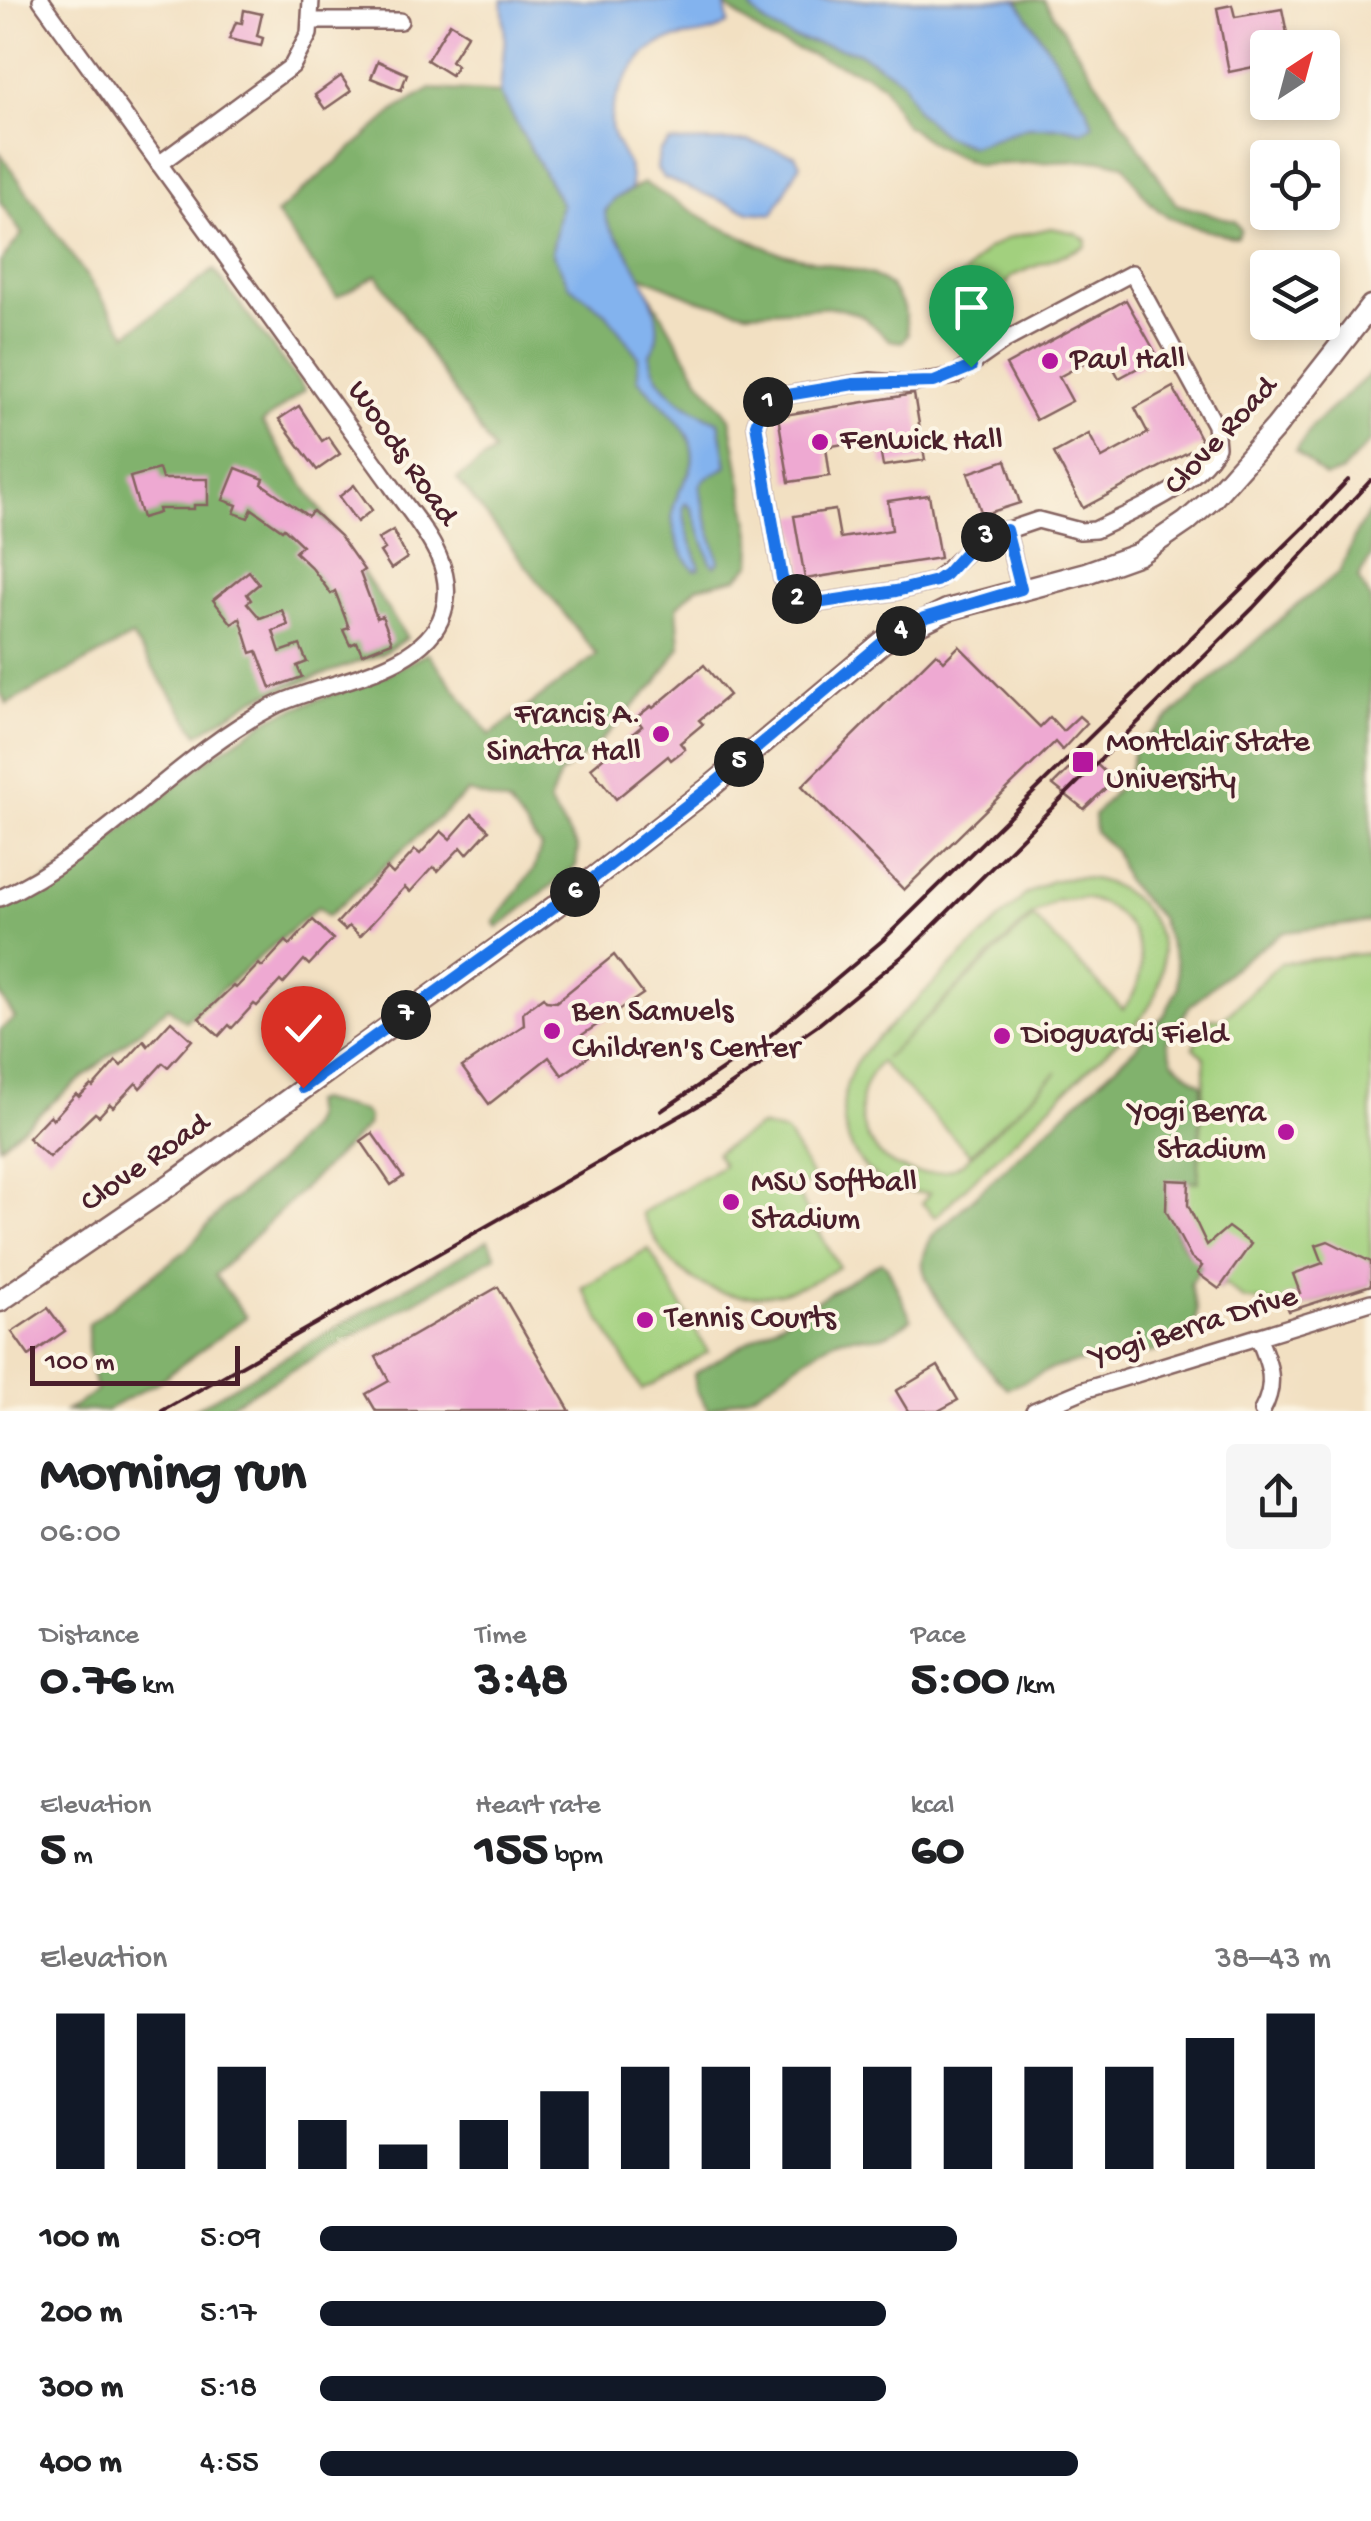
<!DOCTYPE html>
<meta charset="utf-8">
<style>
body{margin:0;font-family:"Gochi Hand",sans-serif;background:#f6f6f6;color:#202124;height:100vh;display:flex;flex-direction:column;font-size:38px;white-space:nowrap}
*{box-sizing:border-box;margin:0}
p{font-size:32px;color:#757577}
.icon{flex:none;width:55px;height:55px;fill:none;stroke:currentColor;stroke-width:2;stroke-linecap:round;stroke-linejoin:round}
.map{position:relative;height:1411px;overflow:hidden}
.sheet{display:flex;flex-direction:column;background:#fff;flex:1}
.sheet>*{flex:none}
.needle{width:65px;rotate:36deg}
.buttons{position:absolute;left:1250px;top:30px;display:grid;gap:20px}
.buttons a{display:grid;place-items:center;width:90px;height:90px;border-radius:10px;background:#fff;box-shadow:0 5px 15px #0003;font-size:50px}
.scale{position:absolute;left:30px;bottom:25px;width:210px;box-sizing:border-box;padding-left:10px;border:5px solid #4a1f2b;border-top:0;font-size:28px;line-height:35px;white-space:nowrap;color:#4a1f2b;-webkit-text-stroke:8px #fcf5e5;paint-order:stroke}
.pin{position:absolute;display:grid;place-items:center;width:85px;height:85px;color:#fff;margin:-102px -42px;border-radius:50% 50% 50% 0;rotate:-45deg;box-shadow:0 0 10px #0007}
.pin .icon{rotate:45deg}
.km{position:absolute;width:50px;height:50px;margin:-25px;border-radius:50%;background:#222;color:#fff;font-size:28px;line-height:50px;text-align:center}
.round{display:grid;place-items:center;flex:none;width:105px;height:105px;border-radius:10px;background:#f6f6f6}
.head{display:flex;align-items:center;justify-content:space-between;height:170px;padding:0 40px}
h1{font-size:55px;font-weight:800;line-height:75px}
.metrics{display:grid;grid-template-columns:repeat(3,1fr);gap:15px;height:170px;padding:10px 40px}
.metrics div{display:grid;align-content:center}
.metrics b{font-size:50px;font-weight:800}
.metrics small{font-size:28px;font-weight:400}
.metrics p{font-size:28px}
.chart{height:280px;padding:20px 40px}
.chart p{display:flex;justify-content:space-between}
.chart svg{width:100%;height:180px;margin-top:10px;stroke:#111827;stroke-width:6}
ul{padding:0 40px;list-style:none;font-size:32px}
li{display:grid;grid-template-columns:160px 120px 1fr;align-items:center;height:75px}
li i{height:25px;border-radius:12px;background:#111827}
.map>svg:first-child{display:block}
</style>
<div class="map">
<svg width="1371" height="1411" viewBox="0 0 1371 1411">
<rect width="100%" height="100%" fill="#fcf5e5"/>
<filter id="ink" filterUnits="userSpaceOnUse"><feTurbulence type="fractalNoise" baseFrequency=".01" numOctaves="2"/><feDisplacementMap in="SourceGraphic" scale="20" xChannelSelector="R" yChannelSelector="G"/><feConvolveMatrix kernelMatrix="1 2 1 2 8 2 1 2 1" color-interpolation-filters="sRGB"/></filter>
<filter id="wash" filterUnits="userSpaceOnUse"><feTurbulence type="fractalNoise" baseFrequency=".0048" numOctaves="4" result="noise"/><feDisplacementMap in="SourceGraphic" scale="40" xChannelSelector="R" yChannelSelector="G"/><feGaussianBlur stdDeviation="2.25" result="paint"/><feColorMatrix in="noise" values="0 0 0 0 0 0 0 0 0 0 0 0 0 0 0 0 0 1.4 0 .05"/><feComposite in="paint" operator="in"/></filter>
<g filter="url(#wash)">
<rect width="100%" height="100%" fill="#f2e0c2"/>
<g fill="#a2d07e" stroke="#767854" stroke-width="2.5" fill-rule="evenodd">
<polygon points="1051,228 1076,233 1086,240 1085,246 1012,276 985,314 953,336 946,332 942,320 949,291 986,250 1008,238"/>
<path d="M1075,877C1155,880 1192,966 1135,1024L935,1217L922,1203L930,1193C849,1196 816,1103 869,1046L1025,895L1051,881ZM1083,898C1137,907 1159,968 1123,1009L1033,917L884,1059L1031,916L1056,901ZM880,1062L970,1154L1057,1072L963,1163C894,1202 827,1122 880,1062Z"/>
<path d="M1371,953V1285L1289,1311L1276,1303L1243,1299L1224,1283L1219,1289C1186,1253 1166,1230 1167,1180L1198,1181L1205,1058L1193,1047L1211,1018L1223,1019L1280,963Z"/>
<path d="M760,1126L787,1133L813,1179L796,1191L839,1267C786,1300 726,1313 675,1265C660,1251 651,1231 641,1213L723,1165L716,1153Z"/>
<polygon points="649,1249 708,1352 642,1390 582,1288"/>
</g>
<g fill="#81b26d" stroke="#66684c" stroke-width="2.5">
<path d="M724,0H1044L1176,204L1235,221L1241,230L1237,237L1229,236C1166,219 1159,222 1124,165L1102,160L977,165L937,147L904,124L882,84L865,74L768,39L727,7Z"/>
<polygon points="431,89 500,93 561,204 552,252 648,291 699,378 730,418 752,540 751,564 737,578 697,587 677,607 680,647 657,682 591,751 560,774 549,803 578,848 576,866 498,928 494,922 534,869 541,847 509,804 468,792 328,916 318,907 185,1021 168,1007 0,1146 0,1030 15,1018 0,995 0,910 109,840 214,755 274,716 386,674 428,653 490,735 597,655 457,479 494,452 377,275 337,297 276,214 397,109"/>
<polygon points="0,153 127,334 214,270 305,390 262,423 407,638 381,654 256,698 198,734 132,637 7,704 0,692 0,262 22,234 0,202"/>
<polygon points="644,183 716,225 774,251 873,275 890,286 904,307 908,335 902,342 890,340 861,315 834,307 747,312 695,299 640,275 620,240 607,228 605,211 615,199"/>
<polygon points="1371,373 1371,441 1341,472 1325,477 1296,451 1313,425"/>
<path d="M1371,510V557L1358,578L1371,601V922L1284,932L1239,963L1189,1007L1167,1041L1173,1061L1202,1085L1198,1182L1167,1181C1166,1212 1176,1247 1202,1266L1190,1284L1197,1310L1194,1334C1155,1363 1103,1353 1058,1367C1040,1372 1025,1383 1007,1388C985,1370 926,1293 923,1266C922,1255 928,1245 932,1236L1134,1049L1165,1014L1178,987L1176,961L1160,918L1126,881L1115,851L1095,832L1094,816L1129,774L1134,749L1293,608L1339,573L1357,531Z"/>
<polygon points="317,1100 363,1111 368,1117 367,1126 215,1275 246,1317 158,1382 105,1411 66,1411 96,1392 88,1349 88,1324 184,1252 223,1208 276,1164 309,1127 313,1118 311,1102"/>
<polygon points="488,1240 496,1256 219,1411 191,1411"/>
<path d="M881,1262L887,1266L911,1319C873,1352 866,1327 832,1342C806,1355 785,1375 760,1390C744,1399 725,1402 709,1411L696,1390L694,1374Z"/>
</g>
<g fill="#83b3ee" stroke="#66698c" stroke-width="2.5">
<path d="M502,0H724L728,23C711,38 685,34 663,42C638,52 610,97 611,124C612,147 634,158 631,189L615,199L605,211C608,231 614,230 623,245C640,273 672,323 650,354C653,388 690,410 719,422L727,466C719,473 707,473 701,484C697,493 716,548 719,562L715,566L711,563L692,509L686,503L683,507L687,530L700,568L695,570C681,557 668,524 674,505C681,478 701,471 689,439C681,419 652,396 638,379V356L606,313L569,285L552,252L561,204L500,93L505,37Z"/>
<polygon points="749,0 1017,0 1087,108 1093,125 1082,131 1064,127 1028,127 971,146 945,136 917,111 902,80 858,52 793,38 766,24 752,10"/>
<polygon points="748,141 795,155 800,164 773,214 750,212 664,178 657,169 659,152 669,142"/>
</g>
<g id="blocks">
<g fill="#eea9d2">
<polygon points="1232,5 1235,17 1282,9 1290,48 1268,48 1268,64 1229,72 1217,8"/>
<polygon points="244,10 262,14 257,36 263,38 261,46 229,39 236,22 242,23"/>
<polygon points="450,23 468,34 451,61 457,65 451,75 427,60"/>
<polygon points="378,61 407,74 401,90 371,78"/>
<polygon points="341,76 351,91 325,109 315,95"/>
<polygon points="1126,300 1158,357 1119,378 1105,352 1059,377 1072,401 1036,420 1006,365"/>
<polygon points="1173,387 1203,444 1083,508 1054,453 1089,434 1102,458 1148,433 1135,408"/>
<polygon points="914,394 925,460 883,466 878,438 826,447 830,476 789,482 778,416"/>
<polygon points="299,406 322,441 328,437 340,454 317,470 279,419"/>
<polygon points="1006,460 1020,503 982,515 968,473"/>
<polygon points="236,468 264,479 262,484 308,516 313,511 340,536 364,570 360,573 377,618 382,616 392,642 362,654 357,642 350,645 343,630 349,628 335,591 331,594 312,568 295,552 302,545 284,528 282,530 252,509 248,518 234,513 237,505 223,500"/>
<polygon points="159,469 162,479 208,479 208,505 194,505 194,509 158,509 159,513 142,518 130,477"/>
<polygon points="354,485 372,510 357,522 339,497"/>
<polygon points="929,495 940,558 805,579 794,516 835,510 840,538 892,530 888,501"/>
<polygon points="393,530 407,558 391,569 380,552 385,549 378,539"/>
<polygon points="249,571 259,584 247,594 251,600 247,603 260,618 282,610 288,625 273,631 280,652 300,645 307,662 297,666 302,677 271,688 257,651 251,653 240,618 232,624 213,600"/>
<polygon points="959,646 1040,727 1050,717 1063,731 1079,716 1087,723 1062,750 1055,742 904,890 802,786 936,653 944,661"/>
<polygon points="704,665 729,695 699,720 703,724 680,743 685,749 671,760 668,756 616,799 591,768 642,726 636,718 651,706 653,708"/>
<polygon points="1085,753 1110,777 1107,780 1110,784 1084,809 1053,785"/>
<polygon points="472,814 489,830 467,854 461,847 438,871 433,867 410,892 405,887 360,936 349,926 345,930 337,923 387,868 393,874 415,850 420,854 441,831 450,839"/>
<polygon points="313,920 333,939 309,965 304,960 283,984 280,981 257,1006 254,1004 232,1028 229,1025 219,1036 199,1018 233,986 236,988 259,964 262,967 286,941 290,945"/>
<polygon points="614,955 643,994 579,1037 592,1054 562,1075 549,1057 489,1104 462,1067 524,1025 523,1012 543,997 546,1001 556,1002"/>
<polygon points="171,1021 192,1040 168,1067 163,1063 140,1088 136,1083 113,1107 110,1104 99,1116 95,1113 49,1157 28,1138 50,1115 53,1119 76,1094 79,1097 91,1085 93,1087 116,1061 121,1066 144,1041 148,1046"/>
<polygon points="372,1133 403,1177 391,1185 361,1141"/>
<polygon points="1167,1180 1189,1181 1188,1205 1207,1245 1228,1227 1251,1244 1219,1289 1197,1273 1202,1266 1191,1258 1166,1211"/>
<polygon points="1328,1241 1371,1262 1371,1285 1289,1311 1284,1298 1300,1293 1293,1274 1323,1263 1316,1245"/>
<polygon points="498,1287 570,1411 376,1411 366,1394 389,1381 376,1357"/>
<polygon points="48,1308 65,1331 29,1356 12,1332"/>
<polygon points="938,1366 958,1400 938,1411 908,1411 896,1391"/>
</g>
</g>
</g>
<g filter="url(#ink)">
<use href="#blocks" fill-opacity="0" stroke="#856360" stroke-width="2.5"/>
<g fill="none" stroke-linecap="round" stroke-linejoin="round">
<defs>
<g id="minor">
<polyline points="311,21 400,21"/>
<polyline points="159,164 292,66 309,34 311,0"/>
<path d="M1132,273L1215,425L1217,447C1192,489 1137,509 1095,530L1080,531L1038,520L979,540L936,581L896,591L810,604L794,597L782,578L756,424L762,408L781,396L870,381L909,384L954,376L1004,341Z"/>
<polyline points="1006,530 1021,589"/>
<path d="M0,898C103,851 175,757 274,706C323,681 424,673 443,613C459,564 417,523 391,485L41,0"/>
<path d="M1258,1337C1270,1365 1277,1383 1262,1411"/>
<polyline points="1034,1411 1084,1390 1371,1302"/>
</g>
<polyline id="tertiary" points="0,1301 180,1178 582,887 708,789 883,642 947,610 1086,573 1139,554 1186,522 1212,499 1276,427 1371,306"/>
</defs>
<use href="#minor" stroke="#856360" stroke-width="20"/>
<use href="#tertiary" stroke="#856360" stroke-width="25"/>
<use href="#minor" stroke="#fff" stroke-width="15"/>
<use href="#tertiary" stroke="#fff" stroke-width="20"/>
<g stroke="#4a1f2b" stroke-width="4">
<polyline points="661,1111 760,1044 883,940 1303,528 1348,480"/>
<polyline points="162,1411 715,1096 818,1025 905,954 1253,608 1371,480"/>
</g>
</g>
</g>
<g fill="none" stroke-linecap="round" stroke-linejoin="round" filter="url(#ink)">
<defs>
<polyline id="route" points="303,1088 582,887 709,788 883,642 924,618 1021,589 1006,530 972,545 946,574 936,581 896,591 810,604 794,597 782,578 756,424 762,408 781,396 854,384 934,382 971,367"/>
</defs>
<use href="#route" stroke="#fff" stroke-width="20"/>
<use href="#route" stroke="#1a73e8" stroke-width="12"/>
</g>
<g fill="#b5179e" stroke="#fcf5e5" stroke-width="4">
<circle cx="1050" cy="361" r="10"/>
<circle cx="820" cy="442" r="10"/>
<circle cx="661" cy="734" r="10"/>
<rect x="1071" y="750" width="24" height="24" rx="5"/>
<circle cx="552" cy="1031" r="10"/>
<circle cx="1002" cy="1036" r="10"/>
<circle cx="1286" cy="1132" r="10"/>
<circle cx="731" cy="1202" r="10"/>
<circle cx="645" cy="1320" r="10"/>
</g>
<g text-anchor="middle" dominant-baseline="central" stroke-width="8" stroke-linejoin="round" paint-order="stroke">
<g font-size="32" fill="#4a1f2b" stroke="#fcf5e5" text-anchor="start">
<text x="1070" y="361">Paul Hall</text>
<text x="840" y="442">Fenwick Hall</text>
<text x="641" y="716" text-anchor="end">Francis A.<tspan x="641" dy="37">Sinatra Hall</tspan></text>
<text x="1106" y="744">Montclair State<tspan x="1106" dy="37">University</tspan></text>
<text x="572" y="1013">Ben Samuels<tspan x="572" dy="37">Children's Center</tspan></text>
<text x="1022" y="1036">Dioguardi Field</text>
<text x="1266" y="1114" text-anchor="end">Yogi Berra<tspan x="1266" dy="37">Stadium</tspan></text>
<text x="751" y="1184">MSU Softball<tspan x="751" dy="37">Stadium</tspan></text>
<text x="665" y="1320">Tennis Courts</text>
</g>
<g font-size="32" fill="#4a1f2b" stroke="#fcf5e5">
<text transform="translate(1222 437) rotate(-47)">Clove Road</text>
<text transform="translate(401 454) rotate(55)">Woods Road</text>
<text transform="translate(146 1164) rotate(-35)">Clove Road</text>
<text transform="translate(1194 1328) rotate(-17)">Yogi Berra Drive</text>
</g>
</g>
</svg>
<div class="buttons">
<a><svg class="needle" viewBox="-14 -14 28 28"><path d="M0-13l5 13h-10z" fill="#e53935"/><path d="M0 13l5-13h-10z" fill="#757577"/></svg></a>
<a><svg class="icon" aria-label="locate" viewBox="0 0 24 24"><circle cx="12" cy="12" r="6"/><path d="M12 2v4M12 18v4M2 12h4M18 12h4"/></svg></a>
<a><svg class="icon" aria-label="layers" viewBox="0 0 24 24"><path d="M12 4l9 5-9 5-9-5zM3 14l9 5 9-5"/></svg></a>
</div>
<div class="scale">100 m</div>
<div class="pin" style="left:971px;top:367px;background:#1e9e55"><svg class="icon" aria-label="arrive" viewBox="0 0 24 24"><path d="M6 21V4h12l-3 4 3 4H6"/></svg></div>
<div class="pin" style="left:303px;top:1088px;background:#d93025"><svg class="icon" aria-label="check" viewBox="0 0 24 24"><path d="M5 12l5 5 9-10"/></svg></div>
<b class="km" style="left:768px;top:402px">1</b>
<b class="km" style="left:797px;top:599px">2</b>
<b class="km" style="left:986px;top:537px">3</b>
<b class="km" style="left:901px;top:631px">4</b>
<b class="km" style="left:739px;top:762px">5</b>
<b class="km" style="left:575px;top:892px">6</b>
<b class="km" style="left:406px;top:1015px">7</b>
</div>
<section class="sheet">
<div class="head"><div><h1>Morning run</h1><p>06:00</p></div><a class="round"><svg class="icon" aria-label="share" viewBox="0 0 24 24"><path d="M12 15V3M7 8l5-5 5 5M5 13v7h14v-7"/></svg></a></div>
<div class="metrics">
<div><p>Distance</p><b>0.76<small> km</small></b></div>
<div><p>Time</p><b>3:48</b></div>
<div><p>Pace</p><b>5:00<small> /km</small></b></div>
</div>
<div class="metrics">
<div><p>Elevation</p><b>5<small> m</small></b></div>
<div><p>Heart rate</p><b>155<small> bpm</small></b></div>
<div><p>kcal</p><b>60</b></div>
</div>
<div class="chart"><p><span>Elevation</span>38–43 m</p>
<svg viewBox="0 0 160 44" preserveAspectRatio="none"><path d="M5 44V6M15 44V6M25 44V19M35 44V32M45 44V38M55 44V32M65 44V25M75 44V19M85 44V19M95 44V19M105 44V19M115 44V19M125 44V19M135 44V19M145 44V12M155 44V6"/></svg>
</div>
<ul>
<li><b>100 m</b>5:09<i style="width:63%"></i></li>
<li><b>200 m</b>5:17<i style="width:56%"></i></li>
<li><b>300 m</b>5:18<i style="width:56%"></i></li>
<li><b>400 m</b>4:55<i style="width:75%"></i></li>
</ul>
</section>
